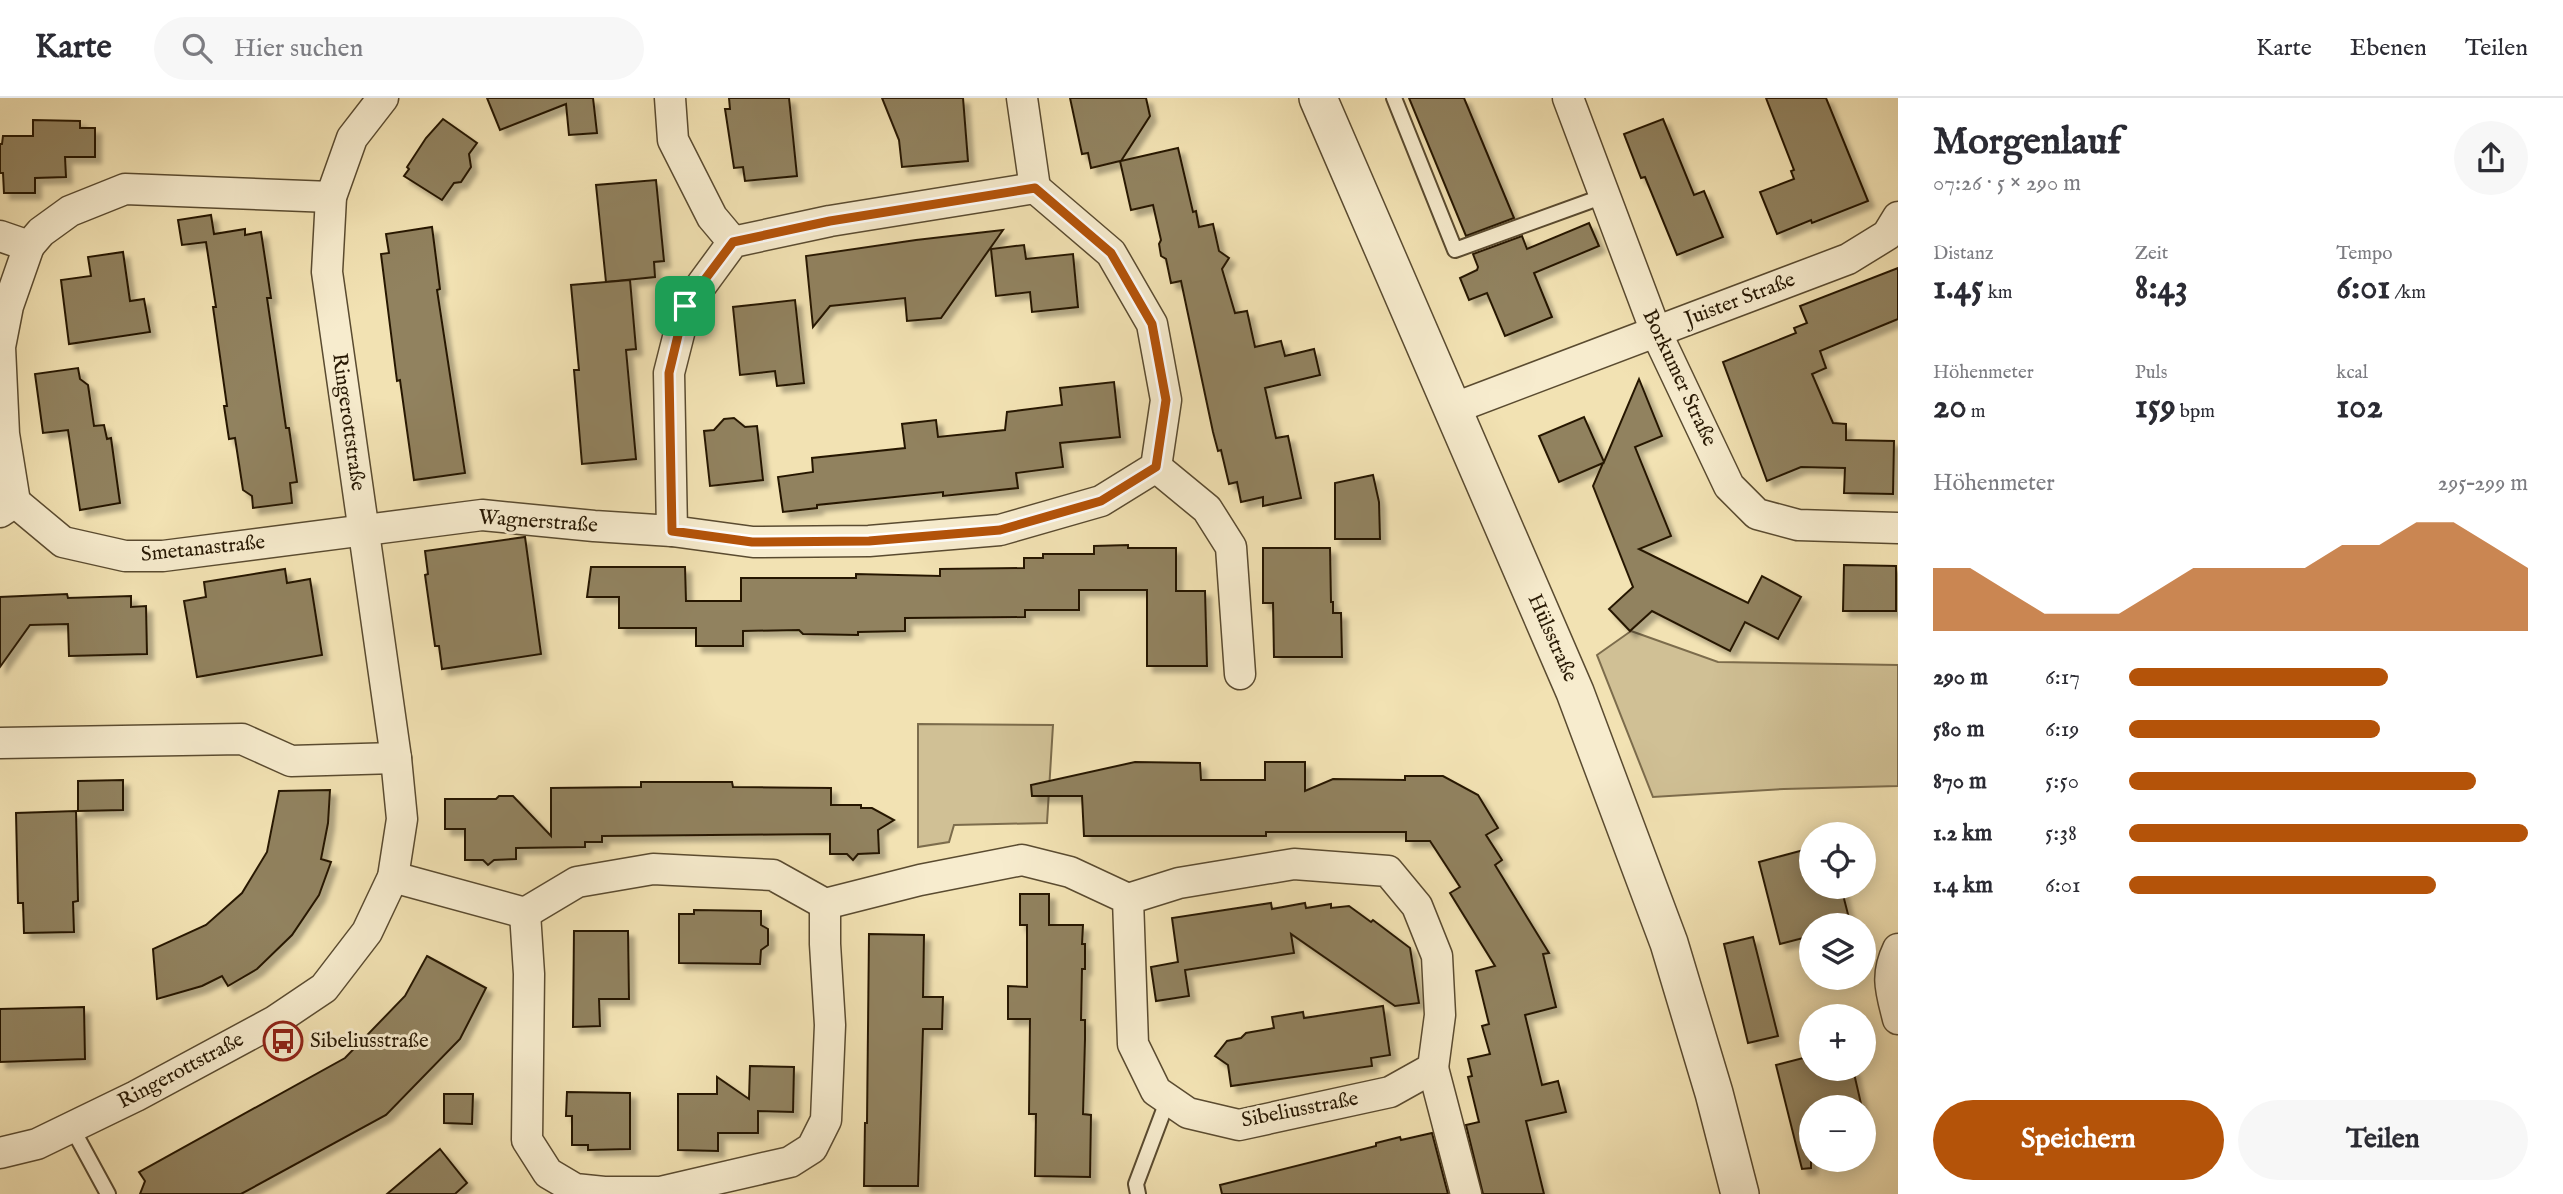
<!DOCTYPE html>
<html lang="de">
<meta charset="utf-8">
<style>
body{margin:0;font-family:"IM FELL English",serif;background:#f7f7f7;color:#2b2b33;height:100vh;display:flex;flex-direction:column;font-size:26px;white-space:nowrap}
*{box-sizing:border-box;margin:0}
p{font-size:23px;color:#7c7c81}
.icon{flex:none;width:38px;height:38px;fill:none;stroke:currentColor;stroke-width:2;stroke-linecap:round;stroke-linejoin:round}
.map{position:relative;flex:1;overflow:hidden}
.details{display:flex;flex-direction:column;background:#fff;width:665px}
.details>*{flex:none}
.tools{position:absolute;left:1799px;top:724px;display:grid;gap:14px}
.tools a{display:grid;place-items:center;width:77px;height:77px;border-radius:50%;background:#fff;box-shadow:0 4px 18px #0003;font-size:35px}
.pin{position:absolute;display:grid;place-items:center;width:60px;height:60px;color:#fff;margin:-30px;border-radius:14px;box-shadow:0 4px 10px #0006}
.round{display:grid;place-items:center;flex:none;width:74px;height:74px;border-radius:37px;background:#f7f7f7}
.summary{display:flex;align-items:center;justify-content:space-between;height:119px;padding:0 35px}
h1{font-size:38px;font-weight:700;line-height:52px}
.figures{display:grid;grid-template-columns:repeat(3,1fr);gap:10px;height:119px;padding:7px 35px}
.figures div{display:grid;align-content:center}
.figures b{font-size:35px;font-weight:700}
.figures small{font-size:19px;font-weight:400}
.figures p{font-size:19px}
.chart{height:196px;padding:14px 35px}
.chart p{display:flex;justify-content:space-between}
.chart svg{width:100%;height:126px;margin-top:7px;fill:#b45309;opacity:.7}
.button{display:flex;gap:14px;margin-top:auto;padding:14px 35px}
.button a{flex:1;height:80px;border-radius:42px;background:#b45309;color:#fff;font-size:28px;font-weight:700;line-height:80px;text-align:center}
.button a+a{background:#f7f7f7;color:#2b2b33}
ul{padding:0 35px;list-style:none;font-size:23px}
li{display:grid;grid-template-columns:112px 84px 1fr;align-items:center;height:52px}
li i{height:18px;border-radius:9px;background:#b45309}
header{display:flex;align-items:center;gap:42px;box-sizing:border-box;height:98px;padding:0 35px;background:#fff;border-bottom:2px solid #e1e1e2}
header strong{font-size:33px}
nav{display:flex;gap:38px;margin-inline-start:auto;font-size:24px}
.search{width:490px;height:63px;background:#f7f7f7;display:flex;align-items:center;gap:18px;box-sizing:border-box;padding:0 24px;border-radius:38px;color:#7c7c81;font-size:26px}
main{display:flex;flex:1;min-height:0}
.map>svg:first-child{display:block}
</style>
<header>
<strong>Karte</strong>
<div class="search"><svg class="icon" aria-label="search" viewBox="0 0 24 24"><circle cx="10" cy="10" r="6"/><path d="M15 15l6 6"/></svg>Hier suchen</div>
<nav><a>Karte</a><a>Ebenen</a><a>Teilen</a></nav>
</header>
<main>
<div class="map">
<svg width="1898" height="1096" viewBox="0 0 1898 1096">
<defs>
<filter id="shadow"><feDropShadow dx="6" dy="6" stdDeviation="2" flood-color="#0004"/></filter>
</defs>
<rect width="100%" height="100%" fill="#f2e2b3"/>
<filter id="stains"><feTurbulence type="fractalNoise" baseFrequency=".00286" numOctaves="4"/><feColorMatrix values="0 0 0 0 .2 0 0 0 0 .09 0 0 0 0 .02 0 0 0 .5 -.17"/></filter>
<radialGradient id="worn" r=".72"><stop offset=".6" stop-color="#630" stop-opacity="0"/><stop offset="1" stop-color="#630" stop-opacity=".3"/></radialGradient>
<g fill="#d0c095" stroke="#7c6c4c" stroke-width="2">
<polygon points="1631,533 1718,564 1898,567 1898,688 1784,691 1653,699 1597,557"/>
<polygon points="918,626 1053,627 1047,725 954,727 949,744 918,749"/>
</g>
<g fill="#91825f" stroke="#281904" stroke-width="2" filter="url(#shadow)">
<polygon points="487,0 593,0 597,35 569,37 566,6 500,32"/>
<polygon points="729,0 789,0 797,78 745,83 743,69 734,70 725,11 730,11"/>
<polygon points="882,0 963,0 968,63 902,69 899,42"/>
<polygon points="1070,0 1146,0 1150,18 1121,63 1178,50 1193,114 1196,113 1199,129 1213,126 1219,153 1229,160 1222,171 1235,215 1247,213 1255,249 1281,243 1285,258 1314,251 1320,277 1265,290 1276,340 1288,338 1301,400 1263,408 1263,399 1241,404 1237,384 1229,386 1221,352 1218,353 1213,334 1181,183 1171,185 1166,161 1161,158 1159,146 1161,142 1153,107 1131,112 1120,63 1091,70 1088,55 1082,56"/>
<polygon points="1409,0 1464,0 1514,120 1466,138"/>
<polygon points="1766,0 1826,0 1868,103 1812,125 1811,122 1777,136 1760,94 1794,81 1791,73 1794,72"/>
<polygon points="443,21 477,45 469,56 471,69 461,84 454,85 442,102 404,78 409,71 407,69 426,40"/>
<polygon points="1663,21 1694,97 1704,93 1723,139 1677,157 1645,79 1641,80 1624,36"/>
<polygon points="33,22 80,23 80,30 95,30 95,59 65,59 66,79 35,80 35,95 4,95 3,75 0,75 0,46 2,46 3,38 33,38"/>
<polygon points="656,82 664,163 654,164 655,179 606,184 596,87"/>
<polygon points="211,117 214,136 245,131 245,137 261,134 271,200 267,200 286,330 289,330 297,384 290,385 292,405 253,410 252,398 243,392 235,340 229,341 224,308 227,308 213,209 216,209 206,144 182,147 178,122"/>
<polygon points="1589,125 1599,148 1534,175 1552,219 1505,238 1487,195 1469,202 1460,180 1477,172 1478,169 1473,156 1522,138 1527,151"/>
<polygon points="432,129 440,191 437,192 465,375 414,382 400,282 397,283 381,156 389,155 386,136"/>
<polygon points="1003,132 941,220 907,223 905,200 830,208 813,229 806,158 916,142"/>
<polygon points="1024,147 1026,161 1073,156 1078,209 1032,214 1030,194 996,198 991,151"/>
<polygon points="123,154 130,203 144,201 150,234 69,246 61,182 91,178 88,159"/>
<polygon points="1898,170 1898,221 1820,253 1826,270 1812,276 1833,325 1846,326 1846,342 1894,343 1893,396 1844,395 1845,370 1801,369 1767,383 1723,264 1796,235 1794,230 1807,225 1800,208"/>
<polygon points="630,182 636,251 626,252 636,361 582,366 574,272 579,272 571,187"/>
<polygon points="795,202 804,285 777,288 775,273 740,277 733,209"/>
<polygon points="78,270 80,281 88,287 94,328 104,327 107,341 111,340 120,405 80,412 68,332 43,335 35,276"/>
<polygon points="1639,281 1662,338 1635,349 1671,438 1639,451 1748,505 1762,478 1801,499 1778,541 1745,524 1730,553 1652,513 1630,533 1609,511 1633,489 1593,388 1603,365 1559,384 1539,338 1584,319 1604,364"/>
<polygon points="1114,284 1120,339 1060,345 1063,369 1016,375 1018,390 943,398 943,394 817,407 817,410 783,414 778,379 813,374 812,360 905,350 902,326 936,322 938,339 1005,332 1007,314 1062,307 1060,290"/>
<polygon points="734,320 745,329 757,328 763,382 710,388 704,333 714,332 724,321"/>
<polygon points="1373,377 1379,404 1380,441 1335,441 1335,385"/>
<polygon points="525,439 541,556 442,571 439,548 435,548 425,477 428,476 425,453"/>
<polygon points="1128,447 1128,450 1176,450 1176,493 1205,493 1207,568 1147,568 1147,492 1079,492 1079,512 1025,512 1025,519 905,520 905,533 858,534 858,537 803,536 799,532 743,533 743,548 696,548 696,530 619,530 619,499 587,499 591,469 685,469 686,503 741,503 741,480 856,480 856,476 940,478 940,471 1024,470 1024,460 1043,460 1043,456 1094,456 1094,448"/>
<polygon points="1263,450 1330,450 1331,504 1333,504 1333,515 1341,515 1342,559 1274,559 1273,505 1263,505"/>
<polygon points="1844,467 1896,468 1896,513 1843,513"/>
<polygon points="285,471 287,485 310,481 322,557 197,579 184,503 206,499 204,484"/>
<polygon points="67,496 68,500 131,498 131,509 146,508 147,556 69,558 68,526 30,527 0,569 0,499"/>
<polygon points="1135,664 1200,665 1201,682 1265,682 1265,664 1305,664 1305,693 1333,681 1405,682 1405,678 1443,678 1478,697 1498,730 1486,737 1502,762 1495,767 1549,855 1543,856 1556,909 1525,917 1542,987 1558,983 1566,1014 1526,1023 1544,1096 1483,1096 1466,1027 1479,1024 1468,979 1472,978 1468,961 1490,956 1482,928 1489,926 1476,873 1495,868 1450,795 1460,789 1430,743 1406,743 1406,734 1266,734 1266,738 1084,738 1082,698 1032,698 1031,687"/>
<polygon points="123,682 123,712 78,713 78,683"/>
<polygon points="641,684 732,684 733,689 831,690 831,707 861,707 861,710 872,710 894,722 878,732 879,755 858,756 853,762 847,756 830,756 830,736 602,738 602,744 585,744 585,749 516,750 516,761 494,762 488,767 483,762 465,762 465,731 445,731 445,701 496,701 499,698 513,698 551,738 551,690 641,689"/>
<polygon points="330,692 328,725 321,761 331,764 319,797 292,837 257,871 228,888 222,878 202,888 157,901 153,851 206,827 242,795 267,754 279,693"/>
<polygon points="76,713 78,803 73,804 74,834 24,835 23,805 18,805 16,715"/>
<polygon points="1811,750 1811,789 1841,789 1851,828 1811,828 1811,838 1780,846 1759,764"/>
<polygon points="1020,796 1049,796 1049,827 1083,827 1082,846 1085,846 1085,871 1082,871 1081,922 1085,922 1085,941 1083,1016 1091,1017 1090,1079 1035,1078 1036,1016 1029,1016 1030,921 1008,921 1008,888 1027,889 1027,827 1020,827"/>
<polygon points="1271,805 1272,811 1305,805 1306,810 1331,806 1331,810 1349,808 1371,824 1373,822 1410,850 1419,905 1395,908 1291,836 1294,855 1185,872 1189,898 1156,903 1151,869 1178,864 1172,820"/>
<polygon points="694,812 761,813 761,827 768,831 768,847 761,852 760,866 679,865 679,816 694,816"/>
<polygon points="574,833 628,833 629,901 599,901 600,928 573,929"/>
<polygon points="869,836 924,837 923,899 943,899 942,931 923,931 918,1088 864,1088 865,1025 867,1025"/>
<polygon points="1753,839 1778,938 1748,945 1724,846"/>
<polygon points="427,858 486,890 460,941 386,1017 241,1096 140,1096 145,1083 139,1074 345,960 405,898"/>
<polygon points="1383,908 1390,957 1371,960 1372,968 1231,988 1228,967 1215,958 1227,943 1241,940 1246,935 1274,930 1272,919 1303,914 1304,920"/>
<polygon points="84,909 85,961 0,964 0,911"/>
<polygon points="1811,958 1811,971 1853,971 1862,1010 1811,1010 1811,1070 1802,1071 1776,967"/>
<polygon points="750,968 794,969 793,1014 758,1013 758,1035 718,1035 718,1053 678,1052 678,996 717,996 717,979 749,1001"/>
<polygon points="567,994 630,995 630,1051 588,1052 588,1047 572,1047 572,1018 566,1018"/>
<polygon points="444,996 473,996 472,1026 444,1025"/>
<polygon points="1432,1035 1448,1096 1222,1096 1220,1087 1376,1048 1376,1045 1400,1039 1401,1042"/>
<polygon points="440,1051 467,1085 455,1096 387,1096"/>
</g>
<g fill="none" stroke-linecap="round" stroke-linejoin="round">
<defs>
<g id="service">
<polyline points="1394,0 1455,152 1604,98"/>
<polyline points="71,1028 108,1096"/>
<polyline points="1138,1096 1136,1086 1168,1001"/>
</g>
<g id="minor">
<polyline points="670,0 673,42 712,119 733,144"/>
<polyline points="1022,0 1035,90"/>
<polyline points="1568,0 1656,234 1729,388 1757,416 1798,427 1898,430"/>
<polygon points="1035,90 1111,155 1152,226 1166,302 1156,369 1101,403 1000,432 869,443 753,444 672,433 669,275 686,208 733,144 830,123"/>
<polyline points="0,138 29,148 41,134 70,113 125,91 331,99"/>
<polyline points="1452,311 1848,161 1887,137 1898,119"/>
<polyline points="1156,369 1207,411 1231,449 1240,576"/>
<polyline points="15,404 4,336 0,249 8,208 29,148"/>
<polyline points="0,414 15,404 63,444 125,458 163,458 482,417 594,428 672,433"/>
<polyline points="0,645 242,641 291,663 396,660"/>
<polyline points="393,779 525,815 577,784 653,771 773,777 825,806 920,782 1022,762 1070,774 1128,801 1179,785 1294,766 1388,773 1417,808 1437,858 1440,917 1433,970 1390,994 1239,1027 1188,1015 1156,993 1133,946 1128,801"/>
<polyline points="525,815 529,876 527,1042 548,1075 575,1091 604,1094 660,1094 790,1064 812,1050 826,1022 830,927 825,846 825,806"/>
<path d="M1898,851C1885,878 1891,893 1898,921"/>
<polyline points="1433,970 1466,1096"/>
<polyline points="0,1055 37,1046 136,998 275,923 324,890 367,834 393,779 402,721 396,660 327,174 331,99 352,40 383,0"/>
</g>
<polyline id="tertiary" points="1318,0 1575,594 1669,845 1714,995 1740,1096"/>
</defs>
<use href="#service" stroke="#5a4b30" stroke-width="18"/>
<use href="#minor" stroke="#5a4b30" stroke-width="33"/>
<use href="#tertiary" stroke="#5a4b30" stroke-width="40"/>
<use href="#service" stroke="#f7ecce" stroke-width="14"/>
<use href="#minor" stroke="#f7ecce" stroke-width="30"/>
<use href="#tertiary" stroke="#f7ecce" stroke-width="37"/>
</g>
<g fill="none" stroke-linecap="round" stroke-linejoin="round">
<defs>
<polygon id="route" points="1035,90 1111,155 1152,226 1166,302 1156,369 1101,403 1000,432 869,443 752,444 672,433 669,275 685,208 733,144 830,123"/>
</defs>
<use href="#route" stroke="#fff" stroke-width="14"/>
<use href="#route" stroke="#b45309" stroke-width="9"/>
</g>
<defs>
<symbol id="bus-ring" viewBox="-11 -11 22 22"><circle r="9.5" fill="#f7ecce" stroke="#8f2418" stroke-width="1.5"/><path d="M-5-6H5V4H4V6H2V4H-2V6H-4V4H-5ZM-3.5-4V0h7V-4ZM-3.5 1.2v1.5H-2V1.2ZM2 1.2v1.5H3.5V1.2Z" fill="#8f2418"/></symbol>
</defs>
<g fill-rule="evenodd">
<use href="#bus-ring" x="261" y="921" width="44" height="44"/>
</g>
<g text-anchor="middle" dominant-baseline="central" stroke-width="6" stroke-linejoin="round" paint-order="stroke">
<g font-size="21" fill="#281904" stroke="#f7ecce">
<text transform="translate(1740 202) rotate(-21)">Juister Straße</text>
<text transform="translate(1679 280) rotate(65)">Borkumer Straße</text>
<text transform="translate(348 324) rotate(82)">Ringerottstraße</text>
<text transform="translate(538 424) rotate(4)">Wagnerstraße</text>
<text transform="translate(203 451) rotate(-6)">Smetanastraße</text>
<text transform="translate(1552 540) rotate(66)">Hülsstraße</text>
<text transform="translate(181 973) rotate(-28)">Ringerottstraße</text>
<text transform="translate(1300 1012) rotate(-11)">Sibeliusstraße</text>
</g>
<g font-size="21" fill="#281904" stroke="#f7ecce" text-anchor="start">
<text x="310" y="943">Sibeliusstraße</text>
</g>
</g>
<rect width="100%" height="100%" filter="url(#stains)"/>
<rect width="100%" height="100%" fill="url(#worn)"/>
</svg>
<div class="tools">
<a><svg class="icon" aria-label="locate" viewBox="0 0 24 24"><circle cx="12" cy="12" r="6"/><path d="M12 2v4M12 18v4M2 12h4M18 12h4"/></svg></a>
<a><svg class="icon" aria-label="layers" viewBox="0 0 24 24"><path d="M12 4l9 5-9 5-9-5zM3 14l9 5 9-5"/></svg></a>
<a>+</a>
<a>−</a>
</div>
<div class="pin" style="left:685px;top:208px;background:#1e9e55"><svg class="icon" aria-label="arrive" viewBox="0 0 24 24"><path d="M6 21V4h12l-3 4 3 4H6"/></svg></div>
</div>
<section class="details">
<div class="summary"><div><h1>Morgenlauf</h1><p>07:26 · 5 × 290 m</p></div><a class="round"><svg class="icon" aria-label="share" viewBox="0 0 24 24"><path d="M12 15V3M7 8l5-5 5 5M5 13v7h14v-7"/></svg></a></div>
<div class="figures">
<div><p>Distanz</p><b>1.45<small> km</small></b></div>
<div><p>Zeit</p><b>8:43</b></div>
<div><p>Tempo</p><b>6:01<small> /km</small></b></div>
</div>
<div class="figures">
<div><p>Höhenmeter</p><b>20<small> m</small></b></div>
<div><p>Puls</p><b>159<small> bpm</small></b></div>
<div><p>kcal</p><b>102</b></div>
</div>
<div class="chart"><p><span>Höhenmeter</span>295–299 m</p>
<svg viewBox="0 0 160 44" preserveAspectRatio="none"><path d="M0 44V22L10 22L20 30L30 38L40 38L50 38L60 30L70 22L80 22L90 22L100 22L110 14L120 14L130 6L140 6L150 14L160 22V44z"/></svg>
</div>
<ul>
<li><b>290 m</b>6:17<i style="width:65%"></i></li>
<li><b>580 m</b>6:19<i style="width:63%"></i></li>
<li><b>870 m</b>5:50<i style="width:87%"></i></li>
<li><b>1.2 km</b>5:38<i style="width:100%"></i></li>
<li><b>1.4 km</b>6:01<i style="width:77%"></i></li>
</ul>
<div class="button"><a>Speichern</a><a>Teilen</a></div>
</section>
</main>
